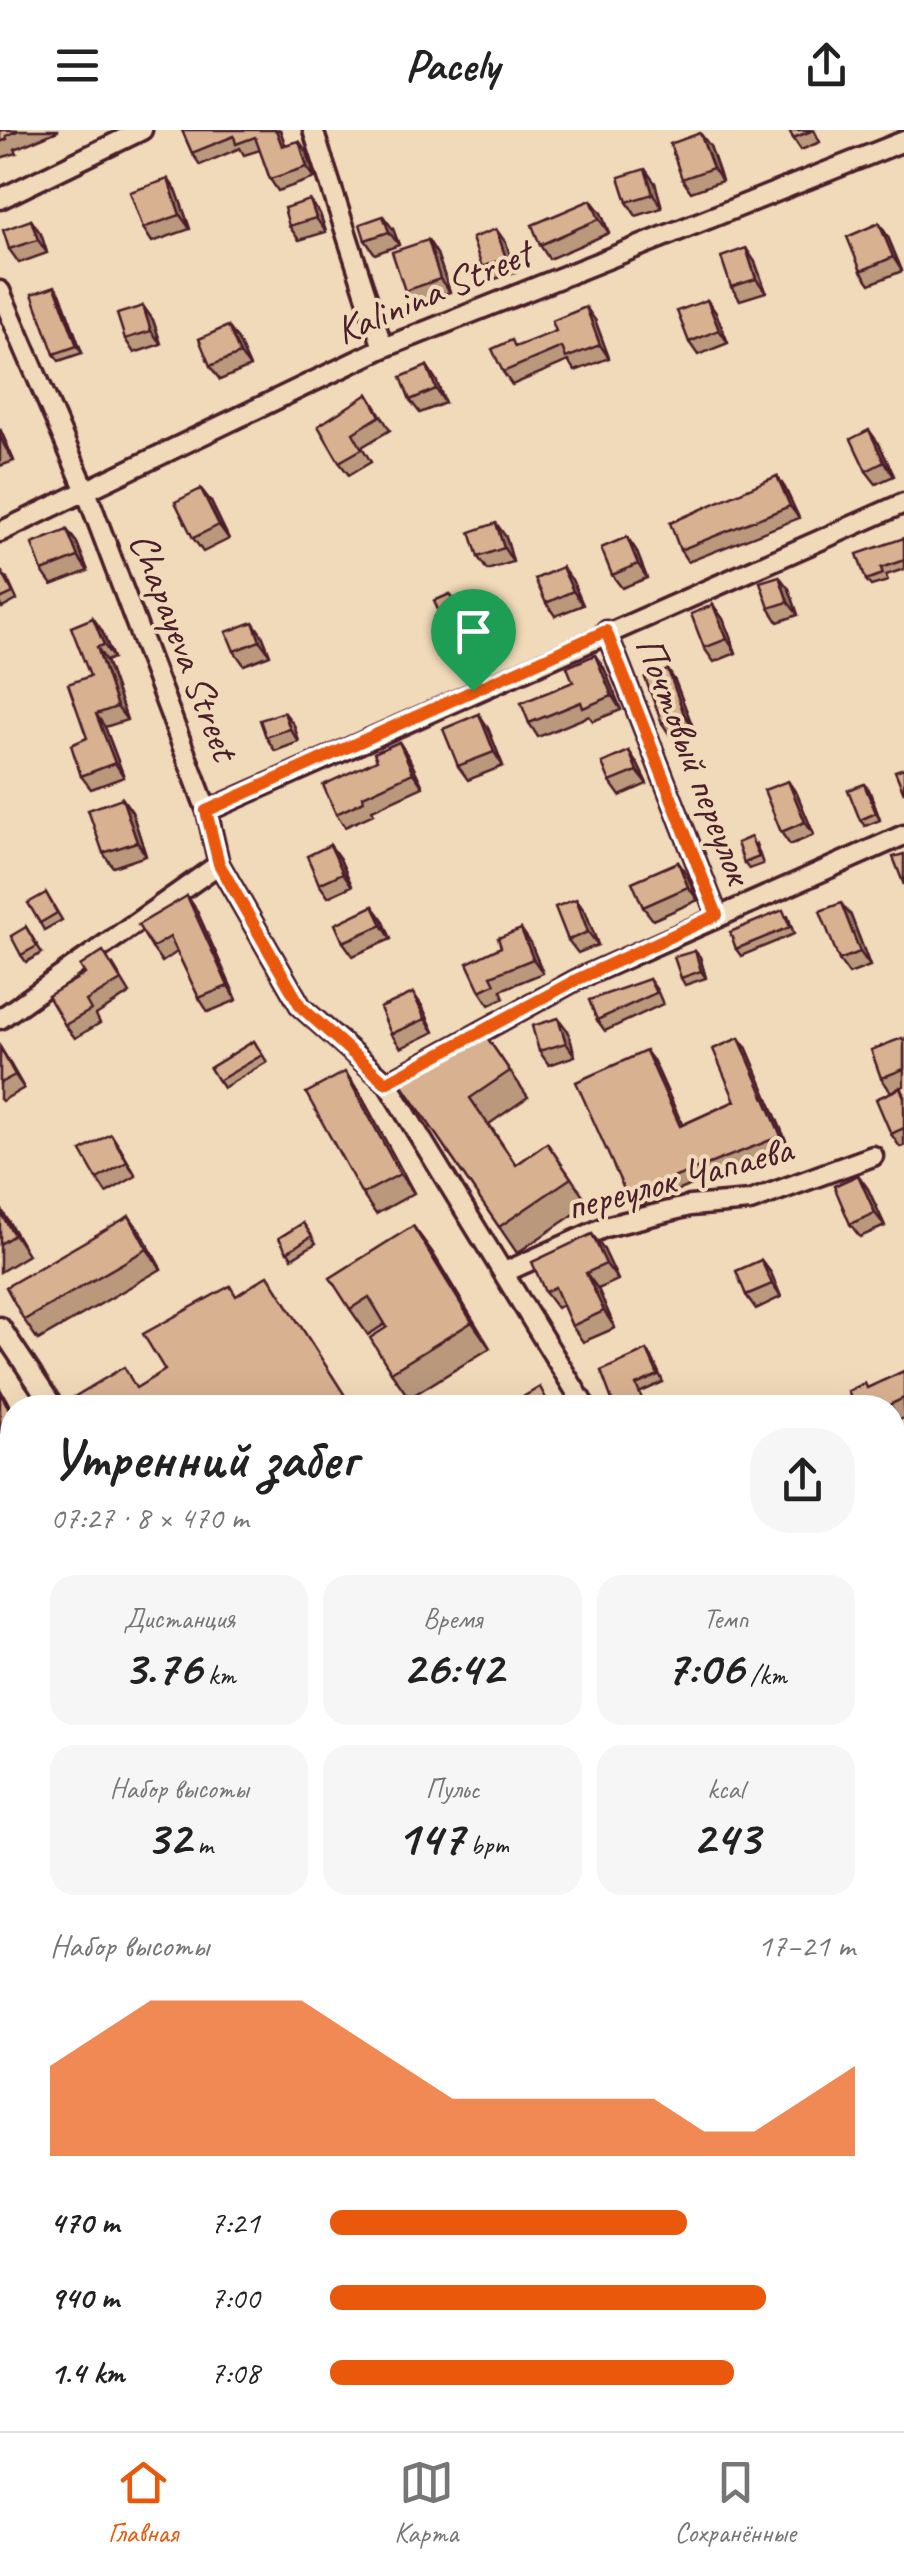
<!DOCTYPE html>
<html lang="ru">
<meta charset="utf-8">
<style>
body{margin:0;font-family:Caveat,sans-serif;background:#f6f6f6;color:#222;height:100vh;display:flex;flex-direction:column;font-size:38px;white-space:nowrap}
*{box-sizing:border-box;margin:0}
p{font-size:32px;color:#767676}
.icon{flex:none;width:55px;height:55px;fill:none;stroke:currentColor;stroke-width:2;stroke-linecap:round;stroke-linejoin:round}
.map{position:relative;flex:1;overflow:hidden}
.panel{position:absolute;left:0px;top:1265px;width:905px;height:1038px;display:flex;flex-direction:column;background:#fff;border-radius:40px 40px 0 0;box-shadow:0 10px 40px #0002}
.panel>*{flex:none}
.pin{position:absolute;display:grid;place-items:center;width:85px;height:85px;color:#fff;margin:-102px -42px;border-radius:50% 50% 50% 0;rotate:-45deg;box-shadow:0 0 10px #0007}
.pin .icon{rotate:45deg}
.round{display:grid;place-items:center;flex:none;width:105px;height:105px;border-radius:40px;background:#f6f6f6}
.overview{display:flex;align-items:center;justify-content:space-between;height:170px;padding:0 50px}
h1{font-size:55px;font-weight:800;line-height:75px}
.figures{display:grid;grid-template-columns:repeat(3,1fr);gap:15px;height:170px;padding:10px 50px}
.figures div{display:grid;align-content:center;border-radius:25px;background:#f6f6f6;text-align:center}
.figures b{font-size:50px;font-weight:800}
.figures small{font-size:28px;font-weight:400}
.figures p{font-size:28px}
.chart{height:280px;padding:20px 50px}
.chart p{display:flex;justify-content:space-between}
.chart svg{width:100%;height:180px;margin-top:10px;fill:#ea580c;opacity:.7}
ul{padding:0 50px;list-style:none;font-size:32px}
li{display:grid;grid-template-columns:160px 120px 1fr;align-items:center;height:75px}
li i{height:25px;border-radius:12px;background:#ea580c}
header{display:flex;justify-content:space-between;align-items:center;height:130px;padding:0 50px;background:#fff;font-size:45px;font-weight:800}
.menu{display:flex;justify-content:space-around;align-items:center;height:140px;border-top:2px solid #e0e0e0;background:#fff;font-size:28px;color:#767676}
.menu a{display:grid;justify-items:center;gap:5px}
.menu .selected{color:#ea580c}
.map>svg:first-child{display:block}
</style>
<header><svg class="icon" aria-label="menu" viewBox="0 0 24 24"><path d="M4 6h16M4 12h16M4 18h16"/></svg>Pacely<svg class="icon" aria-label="share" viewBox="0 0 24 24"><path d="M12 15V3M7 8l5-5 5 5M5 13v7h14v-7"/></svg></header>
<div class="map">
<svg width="904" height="2301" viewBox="0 0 904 2301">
<rect width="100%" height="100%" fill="#f0dab9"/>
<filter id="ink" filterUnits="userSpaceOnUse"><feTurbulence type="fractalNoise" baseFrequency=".01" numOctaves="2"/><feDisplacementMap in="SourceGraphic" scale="20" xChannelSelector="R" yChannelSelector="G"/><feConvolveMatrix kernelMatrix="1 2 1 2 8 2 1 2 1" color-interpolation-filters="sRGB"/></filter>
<g filter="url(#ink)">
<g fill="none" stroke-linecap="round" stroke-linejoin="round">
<defs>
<g id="street">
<polyline points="313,0 383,218"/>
<polyline points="0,69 142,0"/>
<polyline points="0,161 86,361 207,681 219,734 301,877 387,953 586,1278"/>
<polyline points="0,402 383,218 904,11"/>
<polyline points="606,501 717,785"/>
<polyline points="207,681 904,373"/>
<polyline points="0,889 219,734"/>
<polyline points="387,953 576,850 904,705"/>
<polyline points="505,1142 605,1097 690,1076 750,1071 873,1026"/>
<polyline points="0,1197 54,1278"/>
</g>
<g id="secondary">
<polyline points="892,1336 904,1329"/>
<polyline points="892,1772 904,1794"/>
<polyline points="0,1784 12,1776"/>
<polyline points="892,1862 904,1855"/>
<polyline points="104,2301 124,2290"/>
</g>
</defs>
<use href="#street" stroke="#4a1f2b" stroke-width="25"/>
<use href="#secondary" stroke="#4a1f2b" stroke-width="30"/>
<use href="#street" stroke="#f0dab9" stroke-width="18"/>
<use href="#secondary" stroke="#f0dab9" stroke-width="22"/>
</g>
<g fill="#ba987c" stroke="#4a1f2b" stroke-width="2.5">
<polygon points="0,0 58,0 58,1 15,19 17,23 0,28"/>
<polygon points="182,0 280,0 285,15 299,11 307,22 315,48 278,61 270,49 260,20 244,25 240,18 200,35 192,23"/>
<polygon points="814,0 820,12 801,20 793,8"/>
<polygon points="710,16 722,51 691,62 682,49"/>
<polygon points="168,49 177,62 190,99 152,112 143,98"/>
<polygon points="655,53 662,78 636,86 627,72"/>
<polygon points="601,83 609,103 549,129 540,115"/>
<polygon points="320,84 326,102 299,110 289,96"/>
<polygon points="31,90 41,104 47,123 19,133 9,119"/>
<polygon points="879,93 888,107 902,141 870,154 861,141"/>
<polygon points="393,99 399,115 375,124 365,110"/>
<polygon points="428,110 437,124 450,162 414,174 405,161"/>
<polygon points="506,113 516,142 492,150 482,137"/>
<polygon points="755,132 766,162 740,170 731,157"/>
<polygon points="60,163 82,223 59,231 54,224"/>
<polygon points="707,170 716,183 728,213 698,225 689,212"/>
<polygon points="143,176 153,190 161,214 134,223 125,209"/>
<polygon points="595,190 609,228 575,241 568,231 512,255 503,242 517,217"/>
<polygon points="238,210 250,237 220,250 210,236"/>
<polygon points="427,236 436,250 445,273 420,283 410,270"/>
<polygon points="368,264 390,300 362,317 371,332 349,345 339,332"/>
<polygon points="0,299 14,331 0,336"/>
<polygon points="879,314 894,346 876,354 866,341"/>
<polygon points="777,346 785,358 799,388 688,432 680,420"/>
<polygon points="201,359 211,372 229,409 203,422 193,408"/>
<polygon points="67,400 77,413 88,441 52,455 42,441"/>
<polygon points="506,407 513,432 487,440 478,427"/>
<polygon points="627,407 636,420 647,448 622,458 612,445"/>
<polygon points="904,408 904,439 886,445 888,451 871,456 866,450"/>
<polygon points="0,442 7,448 17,470 2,478 0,475"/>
<polygon points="572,450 583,475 555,486 546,473"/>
<polygon points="789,459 798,485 778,492 769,478"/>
<polygon points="713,475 723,489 736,523 714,532 704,518"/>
<polygon points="460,478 470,503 454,510 445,496"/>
<polygon points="93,488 102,501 113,528 106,531 127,590 105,597 124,647 91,659 81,646 87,608"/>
<polygon points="262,505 270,525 244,535 234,521"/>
<polygon points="604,538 621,580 593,591 589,586 538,607 529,593 573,552"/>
<polygon points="668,540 675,551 692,595 669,604 662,593"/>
<polygon points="284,582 294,595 299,612 275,621 266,607"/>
<polygon points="479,584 488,598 503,636 468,650 458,636"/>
<polygon points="399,612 408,626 423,657 372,680 374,684 345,697 336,684 377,630"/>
<polygon points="629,621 638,635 647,654 620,666 610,652"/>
<polygon points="869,660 880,690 865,696 860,690"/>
<polygon points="797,664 814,705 790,715 781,702"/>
<polygon points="122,668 132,682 146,726 113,737 103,723"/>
<polygon points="756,714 763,734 749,739 744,733"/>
<polygon points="330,715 340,729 352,756 328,767 319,754"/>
<polygon points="678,732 687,745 698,770 653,790 643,777"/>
<polygon points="46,763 62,790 44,800 40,793"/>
<polygon points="187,766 196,779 237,870 208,882 199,868 177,822 162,832 152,818"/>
<polygon points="373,776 383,790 391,809 353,826 343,812"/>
<polygon points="586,783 598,815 578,823 568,810"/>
<polygon points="788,786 794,804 741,826 736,819"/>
<polygon points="851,786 870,836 849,844 839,830"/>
<polygon points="26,797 42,823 26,832 21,825"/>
<polygon points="521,799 530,812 543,843 501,860 504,868 489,875 480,861"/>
<polygon points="695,821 700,827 706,848 685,855 681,848"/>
<polygon points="113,835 130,863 96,885 100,893 75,908 65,895"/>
<polygon points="649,849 657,860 663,874 605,901 597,890"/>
<polygon points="413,863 422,876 434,902 401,918 391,904"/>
<polygon points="479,896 528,967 489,994 516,1035 547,1013 589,1074 517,1123 399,950"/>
<polygon points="568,901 575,926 549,935 539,921"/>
<polygon points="904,910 904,956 891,962 881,948"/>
<polygon points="254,911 267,932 223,958 210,938"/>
<polygon points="0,917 24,958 2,971 0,969"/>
<polygon points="747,919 789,1018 634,1077 627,1066 654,932 682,995 735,971"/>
<polygon points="345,942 359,962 414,1063 376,1084 362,1064"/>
<polygon points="900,958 904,963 904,1016 900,1017 891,1004"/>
<polygon points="120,1018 136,1046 106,1063 97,1049"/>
<polygon points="858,1045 868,1059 885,1096 860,1107 850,1094"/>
<polygon points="0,1077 28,1125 0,1142"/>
<polygon points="129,1086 143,1106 161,1139 38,1210 24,1190"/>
<polygon points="303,1093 316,1113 292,1128 279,1108"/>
<polygon points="413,1096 432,1122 490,1218 409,1268 391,1242 387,1197 385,1194 368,1205 350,1179"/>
<polygon points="604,1120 618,1150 598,1159 615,1198 583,1212 572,1196 563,1175 557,1178 545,1162"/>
<polygon points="761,1130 771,1143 781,1167 756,1179 746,1165"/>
<polygon points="647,1220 652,1227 663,1252 641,1262 615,1278"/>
<polygon points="904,1241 904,1288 892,1293 892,1278 855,1278 868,1258"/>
<polygon points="904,1333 904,1413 903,1414 892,1399 892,1339"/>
<polygon points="12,1618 12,1704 0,1712 0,1627"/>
<polygon points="0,1856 12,1876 12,1892 0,1900"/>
<polygon points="12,2008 12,2093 0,2101 0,2016"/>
<polygon points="248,2290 350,2290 332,2301 254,2301"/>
</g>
<g fill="#977c65" stroke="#4a1f2b" stroke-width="2.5">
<polygon points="276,0 280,0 290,28 282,16"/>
<polygon points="700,3 710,16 722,51 713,38"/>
<polygon points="299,11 307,22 315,48 307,37"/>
<polygon points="645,39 655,53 662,78 653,64"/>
<polygon points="168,49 177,62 190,99 180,85"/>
<polygon points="310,70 320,84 326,102 316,88"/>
<polygon points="591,70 601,83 609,103 599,89"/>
<polygon points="383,86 393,99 399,115 389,102"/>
<polygon points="31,90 41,104 47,123 38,110"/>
<polygon points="879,93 888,107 902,141 893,127"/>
<polygon points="496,99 506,113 516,142 506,128"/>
<polygon points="428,110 437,124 450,162 440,149"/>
<polygon points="746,118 755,132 766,162 756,149"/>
<polygon points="55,156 60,163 82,223 77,216"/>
<polygon points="707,170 716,183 728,213 719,200"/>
<polygon points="143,176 153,190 161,214 151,201"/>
<polygon points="586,177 595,190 609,228 600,215"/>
<polygon points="228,196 238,210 250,237 240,224"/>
<polygon points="427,236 436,250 445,273 436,259"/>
<polygon points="0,299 14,331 5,317 0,306"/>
<polygon points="869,300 879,314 894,346 884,332"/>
<polygon points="777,346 785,358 799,388 790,376"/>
<polygon points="201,359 211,372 229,409 219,395"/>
<polygon points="496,393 506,407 513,432 504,418"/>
<polygon points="67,400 77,413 88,441 78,427"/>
<polygon points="627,407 636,420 647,448 638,434"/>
<polygon points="562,437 572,450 583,475 573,461"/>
<polygon points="779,446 789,459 798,485 788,472"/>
<polygon points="450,464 460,478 470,503 461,489"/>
<polygon points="713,475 723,489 736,523 727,509"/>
<polygon points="93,488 102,501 113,528 104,515"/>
<polygon points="253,492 262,505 270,525 260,511"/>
<polygon points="97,517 106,531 127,590 117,577"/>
<polygon points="595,525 604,538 621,580 612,566"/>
<polygon points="668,540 675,551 692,595 684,584"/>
<polygon points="284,582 294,595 299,612 290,599"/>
<polygon points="96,584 105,597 124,647 115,633"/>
<polygon points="479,584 488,598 503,636 494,622"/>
<polygon points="399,612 408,626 423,657 413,643"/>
<polygon points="629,621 638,635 647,654 637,641"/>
<polygon points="788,651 797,664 814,705 805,692"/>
<polygon points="864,654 869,660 880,690 876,683"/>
<polygon points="122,668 132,682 146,726 137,712"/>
<polygon points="330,715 340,729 352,756 343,743"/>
<polygon points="678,732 687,745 698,770 688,757"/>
<polygon points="187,766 196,779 237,870 228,856"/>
<polygon points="576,769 586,783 598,815 588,802"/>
<polygon points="841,773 851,786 870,836 860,822"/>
<polygon points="373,776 383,790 391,809 382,795"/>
<polygon points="521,799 530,812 543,843 533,829"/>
<polygon points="695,821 700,827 706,848 701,841"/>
<polygon points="413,863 422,876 434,902 425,889"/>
<polygon points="558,888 568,901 575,926 566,913"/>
<polygon points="739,908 747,919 789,1018 781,1006"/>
<polygon points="0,917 8,930 24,958 15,945"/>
<polygon points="646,921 654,932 688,1007 680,996"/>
<polygon points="345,942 359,962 414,1063 400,1044"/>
<polygon points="111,1004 120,1018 136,1046 127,1032"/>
<polygon points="858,1045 868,1059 885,1096 875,1083"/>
<polygon points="0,1077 28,1125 0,1082"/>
<polygon points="129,1086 143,1106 161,1139 147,1119"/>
<polygon points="413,1096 432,1122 490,1218 472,1192"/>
<polygon points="592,1104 604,1120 618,1150 606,1134"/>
<polygon points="761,1130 771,1143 781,1167 772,1154"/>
<polygon points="586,1143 598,1159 615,1198 604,1181"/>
<polygon points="0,1259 12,1279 12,1284 0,1263"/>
<polygon points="892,1503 904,1525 904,1536 892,1514"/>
</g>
<g fill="#d8b190" stroke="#4a1f2b" stroke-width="2.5">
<polygon points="0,0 19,0 6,6 7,9 0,12"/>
<polygon points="182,0 276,0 282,16 299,11 307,37 270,49 255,7 236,14 234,6 192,23"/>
<polygon points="789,0 811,0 811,1 793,8"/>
<polygon points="700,3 713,38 682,49 670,14"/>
<polygon points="645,39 653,64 627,72 619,47"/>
<polygon points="168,49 180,85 143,98 130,62"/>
<polygon points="310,70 316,88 289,96 284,78"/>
<polygon points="591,70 599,89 540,115 532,95"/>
<polygon points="383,86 389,102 365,110 360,94"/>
<polygon points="31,90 38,110 9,119 3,100"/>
<polygon points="879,93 893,127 861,141 847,107"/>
<polygon points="496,99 506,128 482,137 472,108"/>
<polygon points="428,110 440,149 405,161 392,122"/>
<polygon points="746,118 756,149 731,157 721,127"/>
<polygon points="55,156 77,216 54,224 32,164"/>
<polygon points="707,170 719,200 689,212 677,181"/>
<polygon points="143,176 151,201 125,209 117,184"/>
<polygon points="586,177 600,215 566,228 562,217 503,242 492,219 512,210 515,217 556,201 552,191"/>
<polygon points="228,196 240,224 210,236 199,209"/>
<polygon points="427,236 436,259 410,270 401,247"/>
<polygon points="368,264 380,286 353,303 362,319 339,332 318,296"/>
<polygon points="869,300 884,332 866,341 851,309"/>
<polygon points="777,346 790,376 680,420 670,393"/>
<polygon points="201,359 219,395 193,408 175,372"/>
<polygon points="496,393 504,418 478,427 470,402"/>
<polygon points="67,400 78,427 42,441 32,414"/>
<polygon points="627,407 638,434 612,445 601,418"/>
<polygon points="904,408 904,430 881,438 883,444 866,450 857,424"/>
<polygon points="562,437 573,461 546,473 535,449"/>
<polygon points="0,442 2,442 13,463 0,469"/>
<polygon points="779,446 788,472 769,478 760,452"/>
<polygon points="450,464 461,489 445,496 434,471"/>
<polygon points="713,475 727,509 704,518 691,484"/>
<polygon points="93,488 104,515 97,517 117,577 96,584 115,633 81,646 71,615 87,608 68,554 90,546 71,497"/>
<polygon points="253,492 260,511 234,521 226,502"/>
<polygon points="595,525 612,566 583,578 581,572 529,593 521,573 573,552 567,537"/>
<polygon points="668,540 684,584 662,593 645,548"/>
<polygon points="284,582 290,599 266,607 260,590"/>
<polygon points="479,584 494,622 458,636 443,599"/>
<polygon points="399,612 413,643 363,666 364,671 336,684 323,655 377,630 374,623"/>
<polygon points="629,621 637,641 610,652 602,633"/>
<polygon points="904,638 904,663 895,641"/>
<polygon points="788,651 805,692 781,702 764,660"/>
<polygon points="864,654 876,683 860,690 848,660"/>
<polygon points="122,668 137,712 103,723 88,680"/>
<polygon points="751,707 759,727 744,733 737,713"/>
<polygon points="330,715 343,743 319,754 307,726"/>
<polygon points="904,724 904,755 893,727"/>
<polygon points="678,732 688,757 643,777 632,752"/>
<polygon points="46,763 57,783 40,793 28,773"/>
<polygon points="187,766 228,856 199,868 170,807 152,818 138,795"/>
<polygon points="576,769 588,802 568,810 555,777"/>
<polygon points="841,773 860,822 839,830 820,781"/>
<polygon points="373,776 382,795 343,812 335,794"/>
<polygon points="783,780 790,797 736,819 730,802"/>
<polygon points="26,797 37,816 21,825 11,806"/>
<polygon points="521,799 533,829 491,846 495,854 480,861 467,833 501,817 498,808"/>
<polygon points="103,821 121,850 86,871 91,880 65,895 48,866 85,844 80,836"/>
<polygon points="695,821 701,841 681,848 674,827"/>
<polygon points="649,849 656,863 597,890 589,870"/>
<polygon points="413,863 425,889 391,904 380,878"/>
<polygon points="558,888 566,913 539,921 532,896"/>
<polygon points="479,896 510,941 470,968 516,1035 547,1013 571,1048 499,1097 399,950"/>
<polygon points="739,908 781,1006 627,1066 576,952 646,921 680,996 735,971 713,919"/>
<polygon points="902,908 904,912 904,939 881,948 871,920"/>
<polygon points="254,911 262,925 218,951 210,938"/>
<polygon points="0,918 15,945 0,953"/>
<polygon points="345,942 400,1044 362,1064 306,963"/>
<polygon points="900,958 904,967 904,998 891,1004 876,969"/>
<polygon points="111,1004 127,1032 97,1049 81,1021"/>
<polygon points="858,1045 875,1083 850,1094 834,1056"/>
<polygon points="0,1082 14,1105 0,1114"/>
<polygon points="129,1086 147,1119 24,1190 6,1157"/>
<polygon points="303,1093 312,1106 287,1122 279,1108"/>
<polygon points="413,1096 472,1192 391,1242 370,1208 387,1197 369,1167 350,1179 330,1148"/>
<polygon points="592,1104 606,1134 586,1143 604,1181 572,1196 555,1157 545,1162 532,1132"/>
<polygon points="761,1130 772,1154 746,1165 736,1141"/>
<polygon points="268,1145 353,1278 80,1278 74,1267 124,1237 136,1258 165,1240 143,1204 230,1156 236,1166"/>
<polygon points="647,1220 658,1245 636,1255 646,1278 615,1278 601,1241"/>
<polygon points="904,1241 904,1268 883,1278 855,1278 848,1261 865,1253 867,1258"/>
<polygon points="540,1257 551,1278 504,1278"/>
<polygon points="0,1263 12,1284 12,1363 0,1343"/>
<polygon points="904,1333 904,1363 892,1369 892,1339"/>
<polygon points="892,1514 904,1536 904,1594 892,1572"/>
<polygon points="12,1618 12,1651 0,1659 0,1627"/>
<polygon points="904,1885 904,1926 892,1904 892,1892"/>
<polygon points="12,2008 12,2053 0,2060 0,2016"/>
<polygon points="0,2116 12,2136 12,2231 0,2210 0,2206 6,2202 0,2192"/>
<polygon points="248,2290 267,2290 253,2299"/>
<polygon points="584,2290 620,2290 627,2301 591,2301"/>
<polygon points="214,2295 217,2301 201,2301"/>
</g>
</g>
<g fill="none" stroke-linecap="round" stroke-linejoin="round" filter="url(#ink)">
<defs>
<polygon id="route" points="606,501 717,785 576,850 386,953 301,877 219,734 206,681"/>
</defs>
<use href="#route" stroke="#fff" stroke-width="20"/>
<use href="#route" stroke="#ea580c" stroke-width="12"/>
</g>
<g text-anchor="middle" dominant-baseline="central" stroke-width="8" stroke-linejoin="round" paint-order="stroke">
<g font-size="40" fill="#4a1f2b" stroke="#f0dab9">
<text transform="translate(433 162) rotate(-23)">Kalinina Street</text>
<text transform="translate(184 516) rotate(69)">Chapayeva Street</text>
<text transform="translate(694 630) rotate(69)">Почтовый переулок</text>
<text transform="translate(679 1048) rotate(-15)">переулок Чапаева</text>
</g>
</g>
</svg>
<div class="pin" style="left:473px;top:561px;background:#1e9e55"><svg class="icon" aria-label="arrive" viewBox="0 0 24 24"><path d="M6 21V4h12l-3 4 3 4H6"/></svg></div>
<section class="panel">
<div class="overview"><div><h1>Утренний забег</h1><p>07:27 · 8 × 470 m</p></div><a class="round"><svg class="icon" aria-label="share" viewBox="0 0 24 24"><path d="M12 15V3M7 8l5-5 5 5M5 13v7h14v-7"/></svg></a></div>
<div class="figures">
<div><p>Дистанция</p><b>3.76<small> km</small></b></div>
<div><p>Время</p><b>26:42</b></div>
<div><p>Темп</p><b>7:06<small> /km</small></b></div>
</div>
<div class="figures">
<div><p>Набор высоты</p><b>32<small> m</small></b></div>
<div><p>Пульс</p><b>147<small> bpm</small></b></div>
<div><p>kcal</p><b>243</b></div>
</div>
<div class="chart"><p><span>Набор высоты</span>17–21 m</p>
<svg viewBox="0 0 160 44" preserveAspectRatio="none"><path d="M0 44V22L10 14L20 6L30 6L40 6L50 6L60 14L70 22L80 30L90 30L100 30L110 30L120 30L130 38L140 38L150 30L160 22V44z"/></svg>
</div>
<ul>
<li><b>470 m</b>7:21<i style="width:68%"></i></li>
<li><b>940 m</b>7:00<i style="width:83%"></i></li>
<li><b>1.4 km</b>7:08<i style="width:77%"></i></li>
</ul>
</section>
</div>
<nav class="menu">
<a class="selected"><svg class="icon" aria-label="home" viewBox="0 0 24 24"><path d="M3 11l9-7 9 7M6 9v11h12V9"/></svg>Главная</a>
<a><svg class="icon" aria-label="map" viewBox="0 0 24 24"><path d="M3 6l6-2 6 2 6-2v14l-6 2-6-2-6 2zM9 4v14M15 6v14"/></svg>Карта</a>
<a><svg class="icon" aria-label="saved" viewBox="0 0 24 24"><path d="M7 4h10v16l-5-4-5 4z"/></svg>Сохранённые</a>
</nav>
